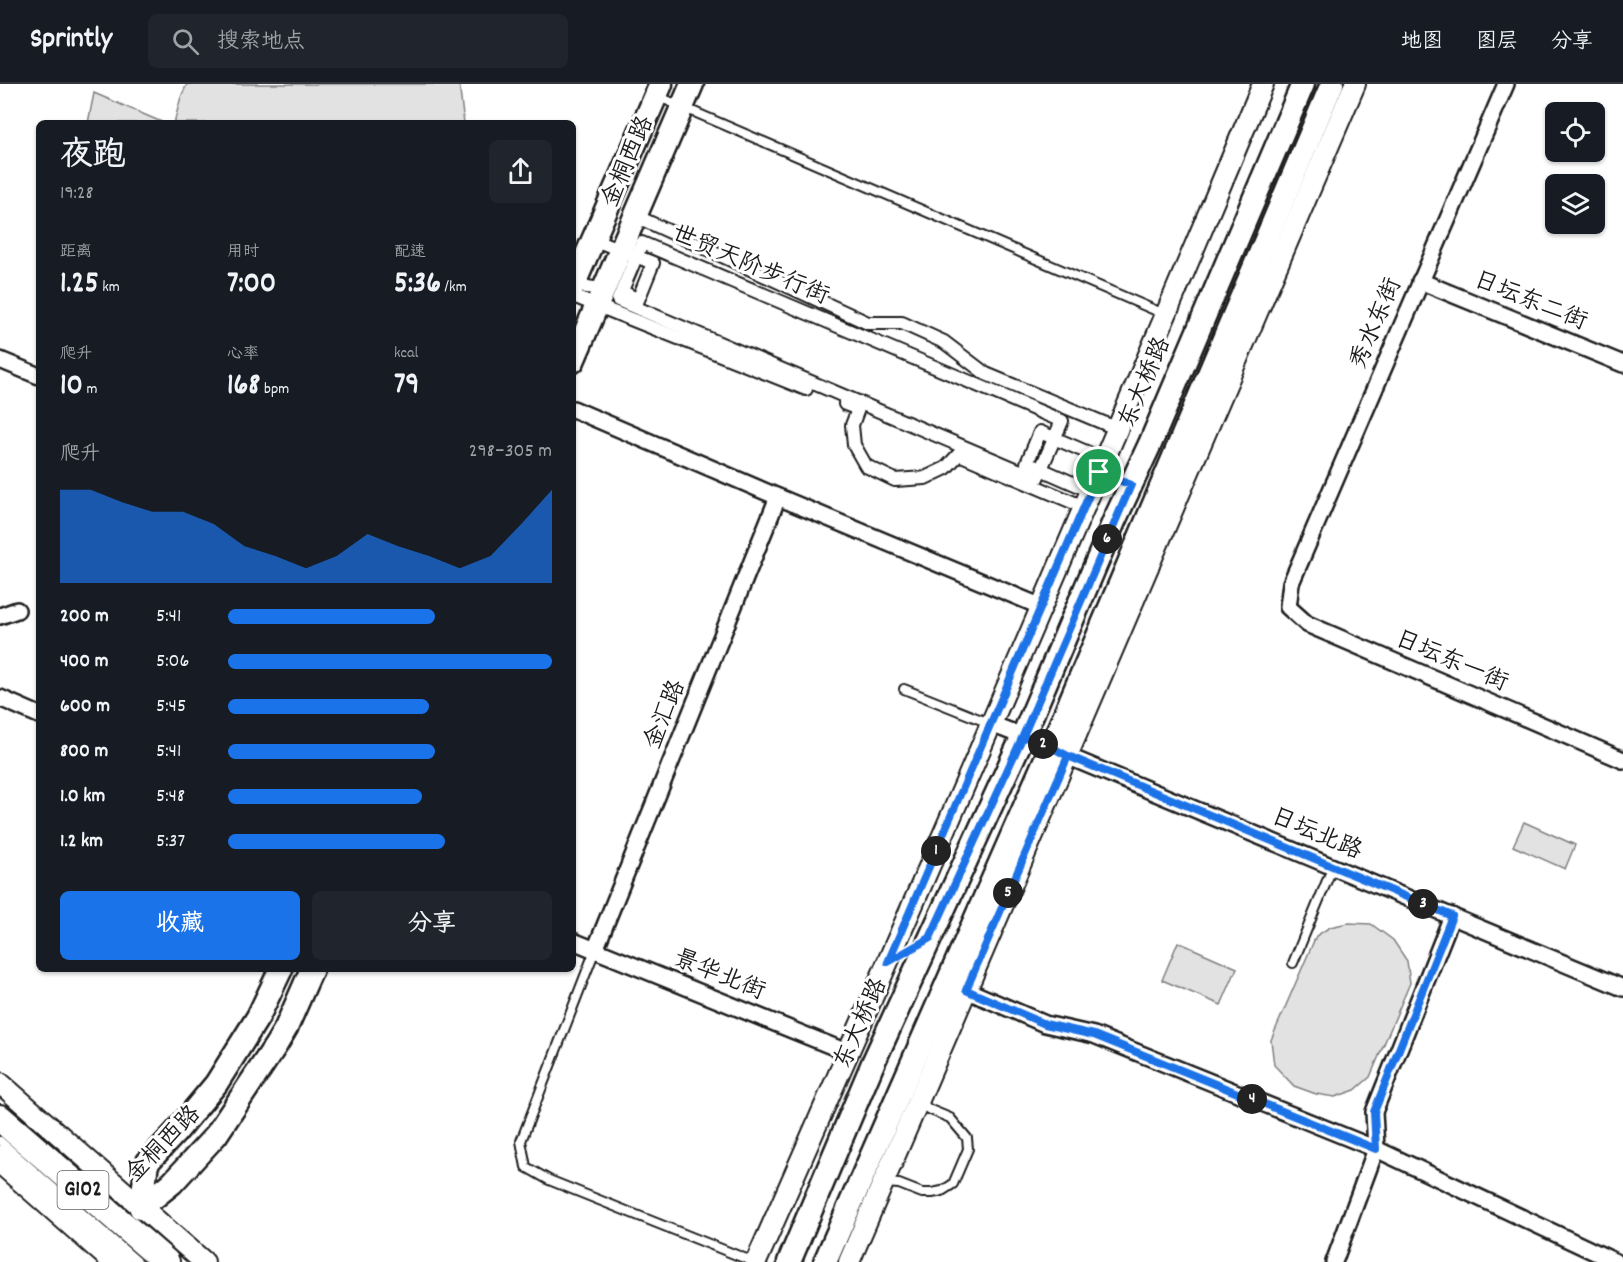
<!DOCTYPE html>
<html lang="zh">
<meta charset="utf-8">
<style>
body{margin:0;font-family:Dekko,"LXGW WenKai TC",sans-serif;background:#20242c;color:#f1f3f6;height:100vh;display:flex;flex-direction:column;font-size:22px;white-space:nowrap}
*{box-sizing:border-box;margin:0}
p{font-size:20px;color:#9ea1a6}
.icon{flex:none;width:33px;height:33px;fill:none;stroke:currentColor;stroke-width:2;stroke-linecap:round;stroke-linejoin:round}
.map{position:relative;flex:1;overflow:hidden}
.drawer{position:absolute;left:36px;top:36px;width:540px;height:852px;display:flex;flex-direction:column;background:#171b24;border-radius:9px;box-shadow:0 2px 4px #0004}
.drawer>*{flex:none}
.tools{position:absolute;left:1545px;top:18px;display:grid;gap:12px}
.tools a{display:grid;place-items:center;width:60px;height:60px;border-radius:9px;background:#171b24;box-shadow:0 2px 4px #0004;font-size:30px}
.pin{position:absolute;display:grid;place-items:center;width:51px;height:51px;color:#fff;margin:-26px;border:3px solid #fff;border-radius:50%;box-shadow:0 2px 6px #0007}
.km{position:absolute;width:30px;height:30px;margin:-15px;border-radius:50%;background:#222;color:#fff;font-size:16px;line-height:30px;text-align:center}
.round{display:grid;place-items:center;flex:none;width:63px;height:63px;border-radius:9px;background:#20242c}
.head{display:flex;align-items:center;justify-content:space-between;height:102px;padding:0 24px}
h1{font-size:33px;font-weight:700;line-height:45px}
.metrics{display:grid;grid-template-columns:repeat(3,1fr);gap:9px;height:102px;padding:6px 24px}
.metrics div{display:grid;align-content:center}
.metrics b{font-size:30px;font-weight:700}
.metrics small{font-size:16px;font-weight:400}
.metrics p{font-size:16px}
.chart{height:168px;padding:12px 24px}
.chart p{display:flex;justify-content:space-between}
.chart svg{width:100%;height:108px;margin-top:6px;fill:#1a73e8;opacity:.7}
.primary-button{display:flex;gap:12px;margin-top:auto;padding:12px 24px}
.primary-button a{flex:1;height:69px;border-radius:9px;background:#1a73e8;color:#fff;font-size:24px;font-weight:700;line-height:69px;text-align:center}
.primary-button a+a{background:#20242c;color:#f1f3f6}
ul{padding:0 24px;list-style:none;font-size:20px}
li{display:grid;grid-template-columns:96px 72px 1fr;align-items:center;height:45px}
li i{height:15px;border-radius:8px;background:#1a73e8}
header{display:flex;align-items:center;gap:36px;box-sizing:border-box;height:84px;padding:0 30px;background:#171b24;border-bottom:2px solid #363941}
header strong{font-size:28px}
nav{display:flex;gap:33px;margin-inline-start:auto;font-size:21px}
.search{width:420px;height:54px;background:#20242c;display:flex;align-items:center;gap:15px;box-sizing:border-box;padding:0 21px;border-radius:9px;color:#9ea1a6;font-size:22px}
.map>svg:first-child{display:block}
</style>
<header>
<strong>Sprintly</strong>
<div class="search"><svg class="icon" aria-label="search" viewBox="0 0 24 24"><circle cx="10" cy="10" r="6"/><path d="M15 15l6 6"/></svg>搜索地点</div>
<nav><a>地图</a><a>图层</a><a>分享</a></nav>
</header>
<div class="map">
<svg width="1623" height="1178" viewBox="0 0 1623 1178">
<rect width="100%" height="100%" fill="#fff"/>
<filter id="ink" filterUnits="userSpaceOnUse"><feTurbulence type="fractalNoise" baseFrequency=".0167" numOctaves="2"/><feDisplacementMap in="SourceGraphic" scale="12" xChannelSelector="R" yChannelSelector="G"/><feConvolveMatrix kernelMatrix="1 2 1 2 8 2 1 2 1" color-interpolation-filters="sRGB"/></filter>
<g filter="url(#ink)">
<g fill="#e2e2e2" stroke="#7f7f7f" stroke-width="1.5">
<polygon points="187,0 459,0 464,39 346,39 339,36 339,39 174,39 181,13"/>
<polygon points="94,9 164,39 88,39"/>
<polygon points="1524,738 1575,761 1565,785 1513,762"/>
<polygon points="1348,839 1371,840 1393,856 1407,877 1410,899 1370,993 1355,1006 1335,1013 1316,1010 1294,1002 1274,981 1271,956 1316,852 1330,843"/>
<polygon points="1178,858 1237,884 1221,921 1162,896"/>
</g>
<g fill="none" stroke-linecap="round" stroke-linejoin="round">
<defs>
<g id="service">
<polyline points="657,12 1164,230"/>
<polyline points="1101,389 1129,400"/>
<polyline points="904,605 989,639"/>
<polyline points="595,866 521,1057 526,1083 549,1096 754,1178"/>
<polyline points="1293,879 1333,782"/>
<polyline points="0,1057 138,1178"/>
<polyline points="885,1099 899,1100 922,1109 932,1109 942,1107 953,1100 968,1065 967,1054 950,1034 928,1025 920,1016"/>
</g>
<g id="pedestrian">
<polyline points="642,135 868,239 902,239 944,258 986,290 1118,345"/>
<polyline points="593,155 653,179 638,216 625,209"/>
<polygon points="642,159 1062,337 1037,394 618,216"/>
<polyline points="573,201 608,206"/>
<polyline points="573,212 806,305"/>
<polyline points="845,320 858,325 852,341 854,361 866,382 895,396 925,394 946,384 959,370 1084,423"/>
<polyline points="1091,407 1027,379 1040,348 1105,376"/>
</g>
<g id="minor">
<polyline points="1506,0 1291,499 1288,523 1307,540 1623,676"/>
<polyline points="1420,197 1623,280"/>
<polyline points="0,276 39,292"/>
<polyline points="573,325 778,413 1042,523"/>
<polyline points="0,532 17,526"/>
<polyline points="0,614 39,631"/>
<polyline points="991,640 1051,663 1067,672 1623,904"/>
<polyline points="573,857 849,969"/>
<polyline points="595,866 778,413"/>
<polyline points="966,906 1045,940 1094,951 1376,1065 1616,1178"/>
<polyline points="1334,1178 1376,1065 1374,1028 1452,832"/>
</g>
<g id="tertiary">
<polyline points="0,999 204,1178"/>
<path d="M756,1178C929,787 1098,394 1263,0"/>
<polyline points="849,1178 1067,672 1355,0"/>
</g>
<g id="secondary">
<polyline points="573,202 661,0"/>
<polyline points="573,277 692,0"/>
<polyline points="141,1124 172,1099 216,1051 276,961 286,944 312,885"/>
<polyline points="141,1124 147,1079 176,1048 216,1000 258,933 281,885"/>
<polyline points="789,1178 873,979 1023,652 1115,435 1150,360 1303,0"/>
<polyline points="825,1178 1051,663 1332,0"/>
</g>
<g id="trunk">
<polyline points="0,1034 166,1178"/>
<polyline points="0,1075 117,1178"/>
</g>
</defs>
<use href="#service" stroke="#1c1c1c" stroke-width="12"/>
<use href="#pedestrian" stroke="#1c1c1c" stroke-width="16"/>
<use href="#minor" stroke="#1c1c1c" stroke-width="20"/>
<use href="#tertiary" stroke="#1c1c1c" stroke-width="24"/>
<use href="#secondary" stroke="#1c1c1c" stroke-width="27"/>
<use href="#trunk" stroke="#1c1c1c" stroke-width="30"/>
<use href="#service" stroke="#fff" stroke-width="8"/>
<use href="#pedestrian" stroke="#fff" stroke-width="12"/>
<use href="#minor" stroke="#fff" stroke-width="15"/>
<use href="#tertiary" stroke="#fff" stroke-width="20"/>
<use href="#secondary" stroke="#fff" stroke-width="22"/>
<use href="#trunk" stroke="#fff" stroke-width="26"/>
</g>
</g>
<g fill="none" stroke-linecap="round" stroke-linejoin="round" filter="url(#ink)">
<defs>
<polyline id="route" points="1099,388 888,878 930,854 1023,652 1051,663 1068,672 1452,832 1374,1028 1376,1065 1094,951 1045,940 966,906 1068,672 1051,663 1023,652 1131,401 1099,388"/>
</defs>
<use href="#route" stroke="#fff" stroke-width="12"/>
<use href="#route" stroke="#1a73e8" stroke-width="8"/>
</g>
<g text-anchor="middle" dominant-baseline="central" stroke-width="6" stroke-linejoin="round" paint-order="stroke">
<rect fill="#fff" stroke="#606060" stroke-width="1.5" x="57.5" y="1087" width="51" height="38" rx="4.5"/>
<g font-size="22" font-weight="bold" fill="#1c1c1c">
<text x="83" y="1106">G102</text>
</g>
<g font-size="24" fill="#1c1c1c" stroke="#fff">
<text transform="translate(629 78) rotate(-67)">金桐西路</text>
<text transform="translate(750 182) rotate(23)">世贸天阶步行街</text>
<text transform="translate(1530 218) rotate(22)">日坛东二街</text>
<text transform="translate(1377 240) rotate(-67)">秀水东街</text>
<text transform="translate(1146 299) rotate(-67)">东大桥路</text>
<text transform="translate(1451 578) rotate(23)">日坛东一街</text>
<text transform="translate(666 631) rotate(-68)">金汇路</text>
<text transform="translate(1316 751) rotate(23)">日坛北路</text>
<text transform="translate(719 892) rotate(22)">景华北街</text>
<text transform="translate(862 940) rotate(-66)">东大桥路</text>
<text transform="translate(164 1061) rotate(-46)">金桐西路</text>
</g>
</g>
</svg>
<div class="tools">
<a><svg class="icon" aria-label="locate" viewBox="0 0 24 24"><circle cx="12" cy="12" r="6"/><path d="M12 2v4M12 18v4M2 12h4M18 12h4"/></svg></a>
<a><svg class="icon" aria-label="layers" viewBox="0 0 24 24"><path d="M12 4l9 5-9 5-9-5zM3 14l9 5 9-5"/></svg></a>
</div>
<div class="pin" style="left:1099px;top:388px;background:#1e9e55"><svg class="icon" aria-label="arrive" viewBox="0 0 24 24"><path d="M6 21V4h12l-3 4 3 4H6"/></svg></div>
<b class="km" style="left:936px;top:767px">1</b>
<b class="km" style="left:1043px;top:660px">2</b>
<b class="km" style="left:1423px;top:820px">3</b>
<b class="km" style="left:1252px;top:1015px">4</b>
<b class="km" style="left:1008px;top:809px">5</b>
<b class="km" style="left:1107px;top:455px">6</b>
<section class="drawer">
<div class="head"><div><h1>夜跑</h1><p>19:28</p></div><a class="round"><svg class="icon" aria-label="share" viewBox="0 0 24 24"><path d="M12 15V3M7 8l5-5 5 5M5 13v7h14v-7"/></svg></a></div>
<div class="metrics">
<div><p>距离</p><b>1.25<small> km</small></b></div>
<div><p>用时</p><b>7:00</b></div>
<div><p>配速</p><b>5:36<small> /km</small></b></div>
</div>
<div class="metrics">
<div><p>爬升</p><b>10<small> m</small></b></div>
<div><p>心率</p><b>168<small> bpm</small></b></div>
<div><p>kcal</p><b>79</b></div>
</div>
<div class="chart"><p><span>爬升</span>298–305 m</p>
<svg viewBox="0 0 160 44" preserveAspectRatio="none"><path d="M0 44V6L10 6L20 11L30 15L40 15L50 20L60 29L70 33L80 38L90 33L100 24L110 29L120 33L130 38L140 33L150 20L160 6V44z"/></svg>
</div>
<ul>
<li><b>200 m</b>5:41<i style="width:64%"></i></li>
<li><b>400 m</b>5:06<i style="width:100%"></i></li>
<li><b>600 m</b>5:45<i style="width:62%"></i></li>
<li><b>800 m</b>5:41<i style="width:64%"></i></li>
<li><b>1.0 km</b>5:48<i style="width:60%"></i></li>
<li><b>1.2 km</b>5:37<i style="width:67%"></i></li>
</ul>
<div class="primary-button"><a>收藏</a><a>分享</a></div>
</section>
</div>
